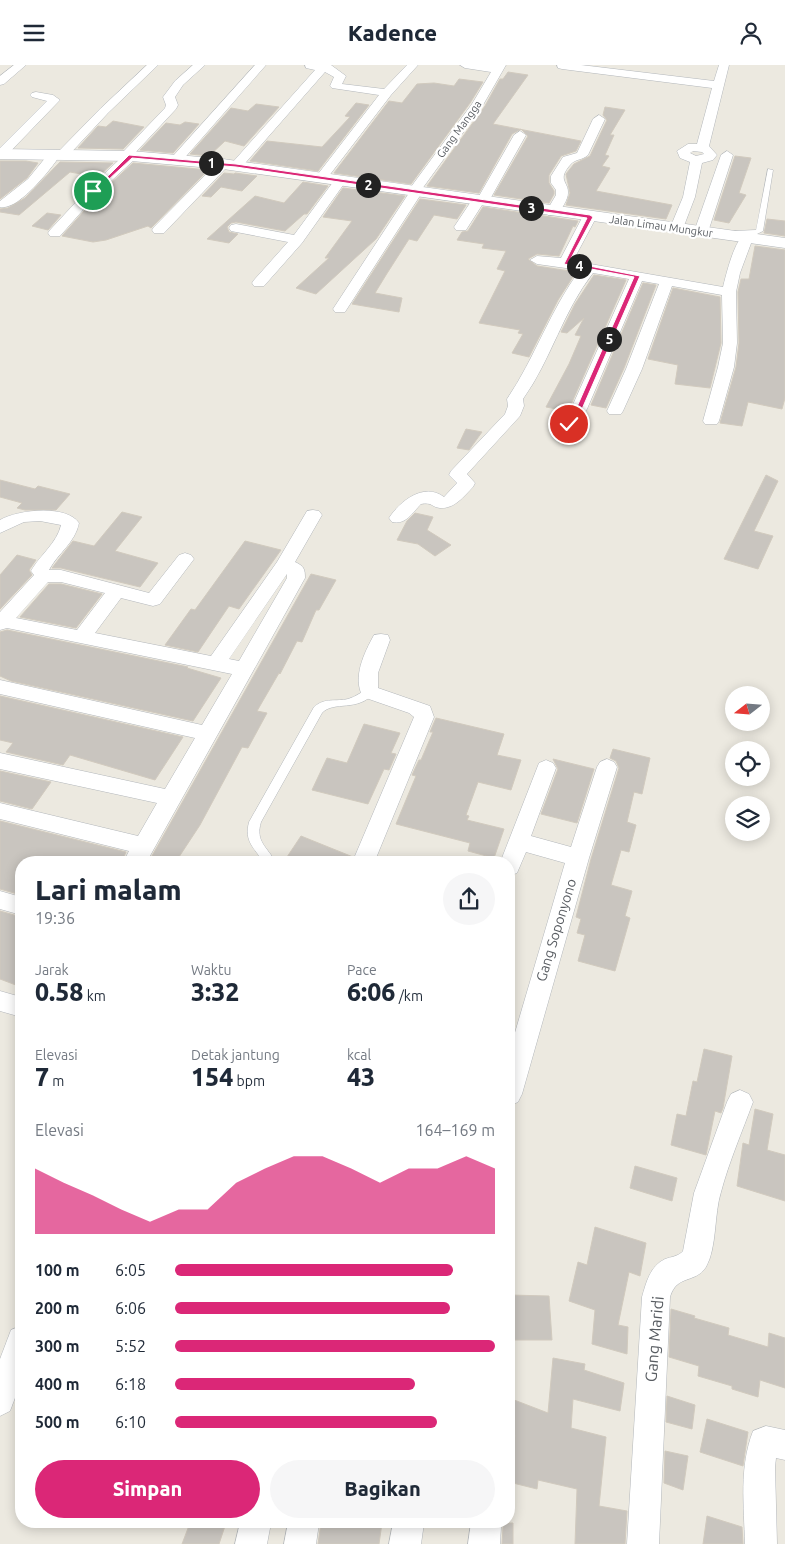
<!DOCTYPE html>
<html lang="id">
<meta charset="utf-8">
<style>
body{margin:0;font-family:Ubuntu,sans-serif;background:#f6f6f7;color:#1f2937;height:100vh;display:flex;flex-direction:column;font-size:19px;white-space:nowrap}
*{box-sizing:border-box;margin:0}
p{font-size:16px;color:#747a83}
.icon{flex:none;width:28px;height:28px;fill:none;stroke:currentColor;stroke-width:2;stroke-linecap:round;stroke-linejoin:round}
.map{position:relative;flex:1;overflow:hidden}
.sheet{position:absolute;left:15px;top:791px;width:500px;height:672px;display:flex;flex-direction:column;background:#fff;border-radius:20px;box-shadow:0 2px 12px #0003}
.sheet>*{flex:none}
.needle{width:32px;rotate:253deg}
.controls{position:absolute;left:725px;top:621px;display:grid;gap:10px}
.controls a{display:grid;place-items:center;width:45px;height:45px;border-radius:50%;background:#fff;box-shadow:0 2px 12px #0003;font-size:25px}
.pin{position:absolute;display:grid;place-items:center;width:42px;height:42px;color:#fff;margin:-21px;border:2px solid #fff;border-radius:50%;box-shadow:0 1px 5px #0007}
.km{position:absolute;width:25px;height:25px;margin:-12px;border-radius:50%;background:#222;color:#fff;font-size:14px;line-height:25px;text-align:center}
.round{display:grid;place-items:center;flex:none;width:52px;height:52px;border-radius:26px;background:#f6f6f7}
.headline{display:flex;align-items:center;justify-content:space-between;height:85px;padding:0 20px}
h1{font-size:28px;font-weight:800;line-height:38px}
.metrics{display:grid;grid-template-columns:repeat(3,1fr);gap:8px;height:85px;padding:5px 20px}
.metrics div{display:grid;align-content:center}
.metrics b{font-size:25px;font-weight:800}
.metrics small{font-size:14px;font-weight:400}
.metrics p{font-size:14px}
.chart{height:140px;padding:10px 20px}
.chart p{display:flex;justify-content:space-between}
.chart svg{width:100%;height:90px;margin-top:5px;fill:#db2777;opacity:.7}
.primary-button{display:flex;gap:10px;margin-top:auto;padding:10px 20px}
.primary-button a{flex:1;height:58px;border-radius:30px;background:#db2777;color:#fff;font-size:20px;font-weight:800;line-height:58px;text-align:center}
.primary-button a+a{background:#f6f6f7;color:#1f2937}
ul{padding:0 20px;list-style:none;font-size:16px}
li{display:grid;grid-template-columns:80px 60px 1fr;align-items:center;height:38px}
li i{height:12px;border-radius:6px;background:#db2777}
header{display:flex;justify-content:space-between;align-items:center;height:65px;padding:0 20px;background:#fff;font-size:22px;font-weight:800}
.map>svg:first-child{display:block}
</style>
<header><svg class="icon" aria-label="menu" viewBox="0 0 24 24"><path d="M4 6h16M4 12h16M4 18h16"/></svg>Kadence<svg class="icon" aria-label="person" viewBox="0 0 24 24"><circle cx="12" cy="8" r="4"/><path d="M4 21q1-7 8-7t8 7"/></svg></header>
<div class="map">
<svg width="785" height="1479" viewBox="0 0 785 1479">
<rect width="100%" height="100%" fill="#ece9e0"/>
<g fill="#c9c5bf" stroke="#d1cabe">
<polygon points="508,7 528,10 493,59 581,76 576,86 561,91 549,110 549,118 554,126 554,129 549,138 494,130 528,71 521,64 512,69 479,128 427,121 485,41 500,14 503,14"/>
<polygon points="459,14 483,17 470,38 411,119 334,108 389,36 402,38 417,19 434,18 454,21"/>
<polygon points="356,38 369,40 318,106 250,96 267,76 322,82 350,52 345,51"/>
<polygon points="256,39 279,42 244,81 225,76 209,91 190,89 231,43 248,46"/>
<polygon points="605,42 625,45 610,70 614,70 605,90 609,91 602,101 610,103 596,126 672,140 666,154 566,140 570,128 566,109 574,99 590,91 607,55 603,50"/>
<polygon points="113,56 144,62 123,84 78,83 98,61 106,62"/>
<polygon points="185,57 199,59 173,88 140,85 166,58 180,60"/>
<polygon points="735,91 751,93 739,128 746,130 729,158 714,155"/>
<polygon points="0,96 26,96 38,98 27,113 0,134"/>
<polygon points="60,97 113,98 98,112 70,107 19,150 0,147 0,144 8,143 25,133"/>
<polygon points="133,98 208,105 151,163 148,161 106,175 93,177 62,171 98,130"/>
<polygon points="224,108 234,109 235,108 257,111 242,126 221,122 211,132 202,131"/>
<polygon points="303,117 328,121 307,149 304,149 285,166 236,157 231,158 227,162 229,167 238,169 229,178 207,174 255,131 284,138"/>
<polygon points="343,123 405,131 376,174 316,229 296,223 329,193 325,193 352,156 323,152"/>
<polygon points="420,134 466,140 457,154 434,150 417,176 409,174 386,210 375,228 402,233 399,247 352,239"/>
<polygon points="483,142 578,156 575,162 573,161 559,191 537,189 528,194 537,201 576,207 558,235 529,292 512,288 523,269 518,268 520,265 479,258 505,206 497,204 506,186 482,183 484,179 457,175 462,167 468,166"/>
<polygon points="47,148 61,150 48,165 32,161"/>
<polygon points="767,154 785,156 785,171 764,168"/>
<polygon points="755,181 785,185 785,333 782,344 748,337 742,361 720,358 736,302 739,278 738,227 741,214 749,214"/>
<polygon points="594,210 626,215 569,344 567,346 546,342 569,299 581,271 575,270 584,253 567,268 561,267 575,239"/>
<polygon points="643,218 656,220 624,303 606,343 591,340"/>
<polygon points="673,223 720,232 721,278 710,323 675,319 678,300 648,294"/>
<polygon points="466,364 482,367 469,385 457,383"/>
<polygon points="766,410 778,416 754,466 773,471 758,504 724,494"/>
<polygon points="0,415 35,424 38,421 70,429 56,445 25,445 17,443 22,438 0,432"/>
<polygon points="122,447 142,452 115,486 158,498 140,522 61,503 52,503 73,476 94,481"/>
<polygon points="415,448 433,452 427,465 451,480 435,491 418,479 397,475 407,456"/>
<polygon points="245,476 281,485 239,544 229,541 198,587 165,580 191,544 195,545"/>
<polygon points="17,490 36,495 29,505 32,510 0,544 0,510"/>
<polygon points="311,509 336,515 319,545 316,545 302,577 297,576 280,609 279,608 257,646 267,648 248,683 242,682 200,760 175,798 148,798"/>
<polygon points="49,519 61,519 102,529 76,563 20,552"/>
<polygon points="7,565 188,602 187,603 221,613 193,656 11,616 0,611 0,567"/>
<polygon points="0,631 183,672 155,715 70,690 63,700 6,687 13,678 0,675"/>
<polygon points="436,653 504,669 497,690 521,695 511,725 478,717 466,750 469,751 467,755 504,764 494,793 468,786 470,778 396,759 416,711 412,710 419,695 421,695 433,667 430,667"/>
<polygon points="364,659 400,668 391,688 396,689 389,705 384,704 368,739 312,725 327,693 347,698"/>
<polygon points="613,684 650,693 642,729 634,727 627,757 636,760 629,787 621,785 611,820 632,826 625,851 630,853 615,906 578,896 585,870 577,868 581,854 576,852 591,794 619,703 616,696 610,693"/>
<polygon points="553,694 594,704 577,758 541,749 558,704"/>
<polygon points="0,706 51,717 32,744 0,736"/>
<polygon points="0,756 126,787 121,798 21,798 21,830 0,824"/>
<polygon points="301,771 353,792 350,798 283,798"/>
<polygon points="0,846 21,852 21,922 0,914"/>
<polygon points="704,984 732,991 723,1043 721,1048 715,1046 706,1090 671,1080 677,1049 686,1051 693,1016 697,1017"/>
<polygon points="755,1044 773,1049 767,1085 785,1090 785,1136 737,1121 743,1078 749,1080"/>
<polygon points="635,1101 677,1113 672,1136 630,1123"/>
<polygon points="595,1162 646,1178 640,1211 629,1207 618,1260 628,1262 627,1289 592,1279 595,1245 569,1236 578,1197 587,1200"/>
<polygon points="509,1230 549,1231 552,1275 509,1275"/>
<polygon points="671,1244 695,1251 694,1253 729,1263 728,1270 768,1282 769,1268 785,1273 785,1323 760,1315 758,1332 732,1324 732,1321 698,1311 699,1301 669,1292"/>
<polygon points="553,1293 585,1299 584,1305 624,1318 620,1346 573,1334 571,1363 606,1372 599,1441 627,1446 625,1479 575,1479 577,1424 538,1415 537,1424 509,1417 515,1370 509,1367 509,1333 548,1348"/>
<polygon points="667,1331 695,1340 692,1364 666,1357"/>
<polygon points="707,1354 748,1367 743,1401 700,1387"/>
<polygon points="665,1386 688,1391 683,1425 664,1418"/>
<polygon points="707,1451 742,1462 743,1479 703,1479"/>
<polygon points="190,1458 226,1458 219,1479 182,1479"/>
<polygon points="321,1458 382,1458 379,1479 318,1479"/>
<polygon points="501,1458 513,1458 513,1479 502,1479 503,1462"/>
</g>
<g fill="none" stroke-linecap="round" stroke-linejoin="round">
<defs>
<g id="service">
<polygon points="768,104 773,105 763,166 755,170 732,169 732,167 734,166 756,165"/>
<path d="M370,623L375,627C358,648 334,635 322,648L261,757C255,777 267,781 276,798H264C254,782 244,777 249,757L314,642C325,632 336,637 348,634C356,632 362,626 370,623Z"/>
</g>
<g id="minor">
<polygon points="14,0 26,0 4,19 0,20 0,11"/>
<path d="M147,0H158L108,48L67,92H59C50,105 18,146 0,142V136L28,114L50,87H58L100,44Z"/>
<polygon points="193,0 205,0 183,20 175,32 178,40 176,44 135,88 137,91 135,94 97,129 60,171 50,171 48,168 50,165 89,123 121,93 120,91 122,88 165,43 166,40 163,32 175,16"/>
<polygon points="255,0 266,0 181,97 173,97 171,94 173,91"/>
<polygon points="305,0 331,0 346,11 342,19 384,24 407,0 418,0 391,30 325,116 317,116 315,113 379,30 332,23 330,21 334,12 325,7 240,104 232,104 230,101 232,98 315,5 306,3"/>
<polygon points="460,0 506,0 483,40 422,124 423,126 345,247 335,247 333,244 409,128 408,126 472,39 491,7 465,3"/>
<path d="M557,0H581L714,16L719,0H729L709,81L717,90L713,95L702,98L695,132L682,166L677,167L670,163L683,132L690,97L680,93L677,86L688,79H697L712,23L562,4L558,3ZM693,86L702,87L704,89L696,91L690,88Z"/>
<polygon points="36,27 53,30 60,35 5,92 0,92 0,83 47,36 32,32 30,30 32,28"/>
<path d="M599,50L605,54L588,90C583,95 575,94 571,99C556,115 569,117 568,128C568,135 561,144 558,150H548L546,147L556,130V125L551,118V111L563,92L577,88L593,54Z"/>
<polygon points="520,66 526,70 489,136 488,139 482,140 466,165 456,165 454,162 472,135 473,132 479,131 514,70"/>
<polygon points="727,86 733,90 708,167 706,170 696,170 694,167 721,90"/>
<polygon points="223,95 229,99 227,102 164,168 154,168 152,165 154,162 219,96"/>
<polygon points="340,112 346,116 302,178 264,221 254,221 252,218 254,215 288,177 231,166 229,163 231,160 236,159 294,170 336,113"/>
<path d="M590,147L597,151L573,196L723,222C726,210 735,172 746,169L753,173L740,208L736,227L737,278L734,302L719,356L717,359H705L703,356L718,302L723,278L722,230L672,221L642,304L623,346L621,349H609L607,346L626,304L659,219L642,216L587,344L575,362H563L561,359L571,344L629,214L593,208C563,246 551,295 523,334L524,341L520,351L467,409L475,418L473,422C464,431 455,444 440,443C431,442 433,437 421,439C412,448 406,460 392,457L389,453C400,436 424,417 444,432L457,418L449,410L451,406L505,349L508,341L507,334C535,293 550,245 580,205L537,199L530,195L537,191L561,193L583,151Z"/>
<path d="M313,445L319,446L322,450L295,497C304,501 305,504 305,513L146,798H123L129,786L0,754V738L138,771L157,738L0,704V688L165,724L195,673L0,629V615L202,660L232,609L7,563L0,565V547L34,510L31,506C40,490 57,478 61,460L40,456L24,457L0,468V455C17,445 66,439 79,458C75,478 58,488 49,505H61L149,528L179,490L185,488L191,490L194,494L160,539L153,541L121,533L95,568L211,591L277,497L307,446ZM287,509V513L239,596L229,594ZM48,517H61L105,528L77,565L16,553Z"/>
<path d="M381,569L388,570L390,575L378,608V623L430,641L434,652L374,798H352L414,652L409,648L363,632C352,613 364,588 374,570Z"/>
<polygon points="607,694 614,697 617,702 589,793 522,1029 518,1037 509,1041 509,988 565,798 526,787 517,808 509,811 509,798 500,798 539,698 546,695 553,698 556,703 531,771 571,782 597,702 600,697"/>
<polygon points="0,826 21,832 21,850 0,844"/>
<polygon points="0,926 21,932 21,952 0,946"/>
<path d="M740,1025L749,1029L753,1037C742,1067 729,1097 721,1127C714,1149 717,1183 706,1202C695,1219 677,1209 670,1232L659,1479H627L642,1232C646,1218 650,1201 665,1194C671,1192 679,1191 683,1186L694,1128L727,1037L731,1029Z"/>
<polygon points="21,1261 21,1317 10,1346 0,1351 0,1294 11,1265"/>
<path d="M766,1361L785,1365V1395L776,1393L775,1402L777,1479H745C744,1441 739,1402 753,1366Z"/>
<polygon points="240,1458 271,1458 267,1479 235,1479"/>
<polygon points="288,1458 319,1458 316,1479 284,1479"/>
<polygon points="393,1458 424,1458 421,1479 389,1479"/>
<polygon points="471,1458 499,1458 501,1462 500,1479 468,1479"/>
</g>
<polygon id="tertiary" points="0,84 131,86 223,94 785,173 785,183 223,104 131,96 0,94"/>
</defs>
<use href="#service" stroke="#b3b7bb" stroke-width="1"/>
<use href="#minor" stroke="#b3b7bb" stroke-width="1"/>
<use href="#tertiary" stroke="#b3b7bb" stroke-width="1"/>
<use href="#service" fill="#fff" fill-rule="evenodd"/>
<use href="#minor" fill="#fff" fill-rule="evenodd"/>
<use href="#tertiary" fill="#fff" fill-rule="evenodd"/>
</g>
<polygon fill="#db2777" stroke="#fff" points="129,90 236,99 590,150 593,152 569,197 640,211 582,344 569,360 566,359 576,344 634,212 564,199 587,153 236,102 132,93 95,127 92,127"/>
<g text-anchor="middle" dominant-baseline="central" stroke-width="4.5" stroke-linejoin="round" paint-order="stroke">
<g font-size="11" fill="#595d62" stroke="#fff">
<text transform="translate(459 64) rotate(-54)">Gang Mangga</text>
<text transform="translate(661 161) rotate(8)">Jalan Limau Mungkur</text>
</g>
<g font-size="14" fill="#595d62" stroke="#fff">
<text transform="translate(556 865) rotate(-73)">Gang Soponyono</text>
</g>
<g font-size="16" fill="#595d62" stroke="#fff">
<text transform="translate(654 1274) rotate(-85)">Gang Maridi</text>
</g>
</g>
</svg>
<div class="controls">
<a><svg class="needle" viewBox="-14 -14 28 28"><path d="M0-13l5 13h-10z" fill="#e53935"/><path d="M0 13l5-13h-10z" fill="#747a83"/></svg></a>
<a><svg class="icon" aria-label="locate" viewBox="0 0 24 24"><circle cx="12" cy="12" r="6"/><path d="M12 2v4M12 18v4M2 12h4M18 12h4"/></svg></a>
<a><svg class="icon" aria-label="layers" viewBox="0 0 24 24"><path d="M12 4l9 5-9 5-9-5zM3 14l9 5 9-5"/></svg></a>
</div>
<div class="pin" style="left:93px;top:126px;background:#1e9e55"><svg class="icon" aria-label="arrive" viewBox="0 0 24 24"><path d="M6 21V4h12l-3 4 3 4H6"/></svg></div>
<div class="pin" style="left:569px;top:359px;background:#d93025"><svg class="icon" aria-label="check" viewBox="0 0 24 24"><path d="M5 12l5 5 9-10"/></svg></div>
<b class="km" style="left:211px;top:98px">1</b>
<b class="km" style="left:368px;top:120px">2</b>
<b class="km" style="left:531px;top:143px">3</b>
<b class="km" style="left:579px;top:201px">4</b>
<b class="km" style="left:609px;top:274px">5</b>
<section class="sheet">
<div class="headline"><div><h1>Lari malam</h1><p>19:36</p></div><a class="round"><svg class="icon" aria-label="share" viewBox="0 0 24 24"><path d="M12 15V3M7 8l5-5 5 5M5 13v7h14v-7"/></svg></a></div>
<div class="metrics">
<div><p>Jarak</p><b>0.58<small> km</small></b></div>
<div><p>Waktu</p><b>3:32</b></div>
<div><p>Pace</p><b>6:06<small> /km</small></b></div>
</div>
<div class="metrics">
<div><p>Elevasi</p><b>7<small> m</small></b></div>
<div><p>Detak jantung</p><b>154<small> bpm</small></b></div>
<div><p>kcal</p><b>43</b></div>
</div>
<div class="chart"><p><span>Elevasi</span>164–169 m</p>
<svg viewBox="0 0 160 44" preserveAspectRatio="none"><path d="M0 44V12L10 19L20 25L30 32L40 38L50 32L60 32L70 19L80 12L90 6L100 6L110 12L120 19L130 12L140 12L150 6L160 12V44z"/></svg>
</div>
<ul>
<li><b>100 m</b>6:05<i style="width:87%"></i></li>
<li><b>200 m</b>6:06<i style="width:86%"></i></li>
<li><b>300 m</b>5:52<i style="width:100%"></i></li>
<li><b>400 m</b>6:18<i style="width:75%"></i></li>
<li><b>500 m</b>6:10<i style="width:82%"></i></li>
</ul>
<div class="primary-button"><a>Simpan</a><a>Bagikan</a></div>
</section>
</div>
